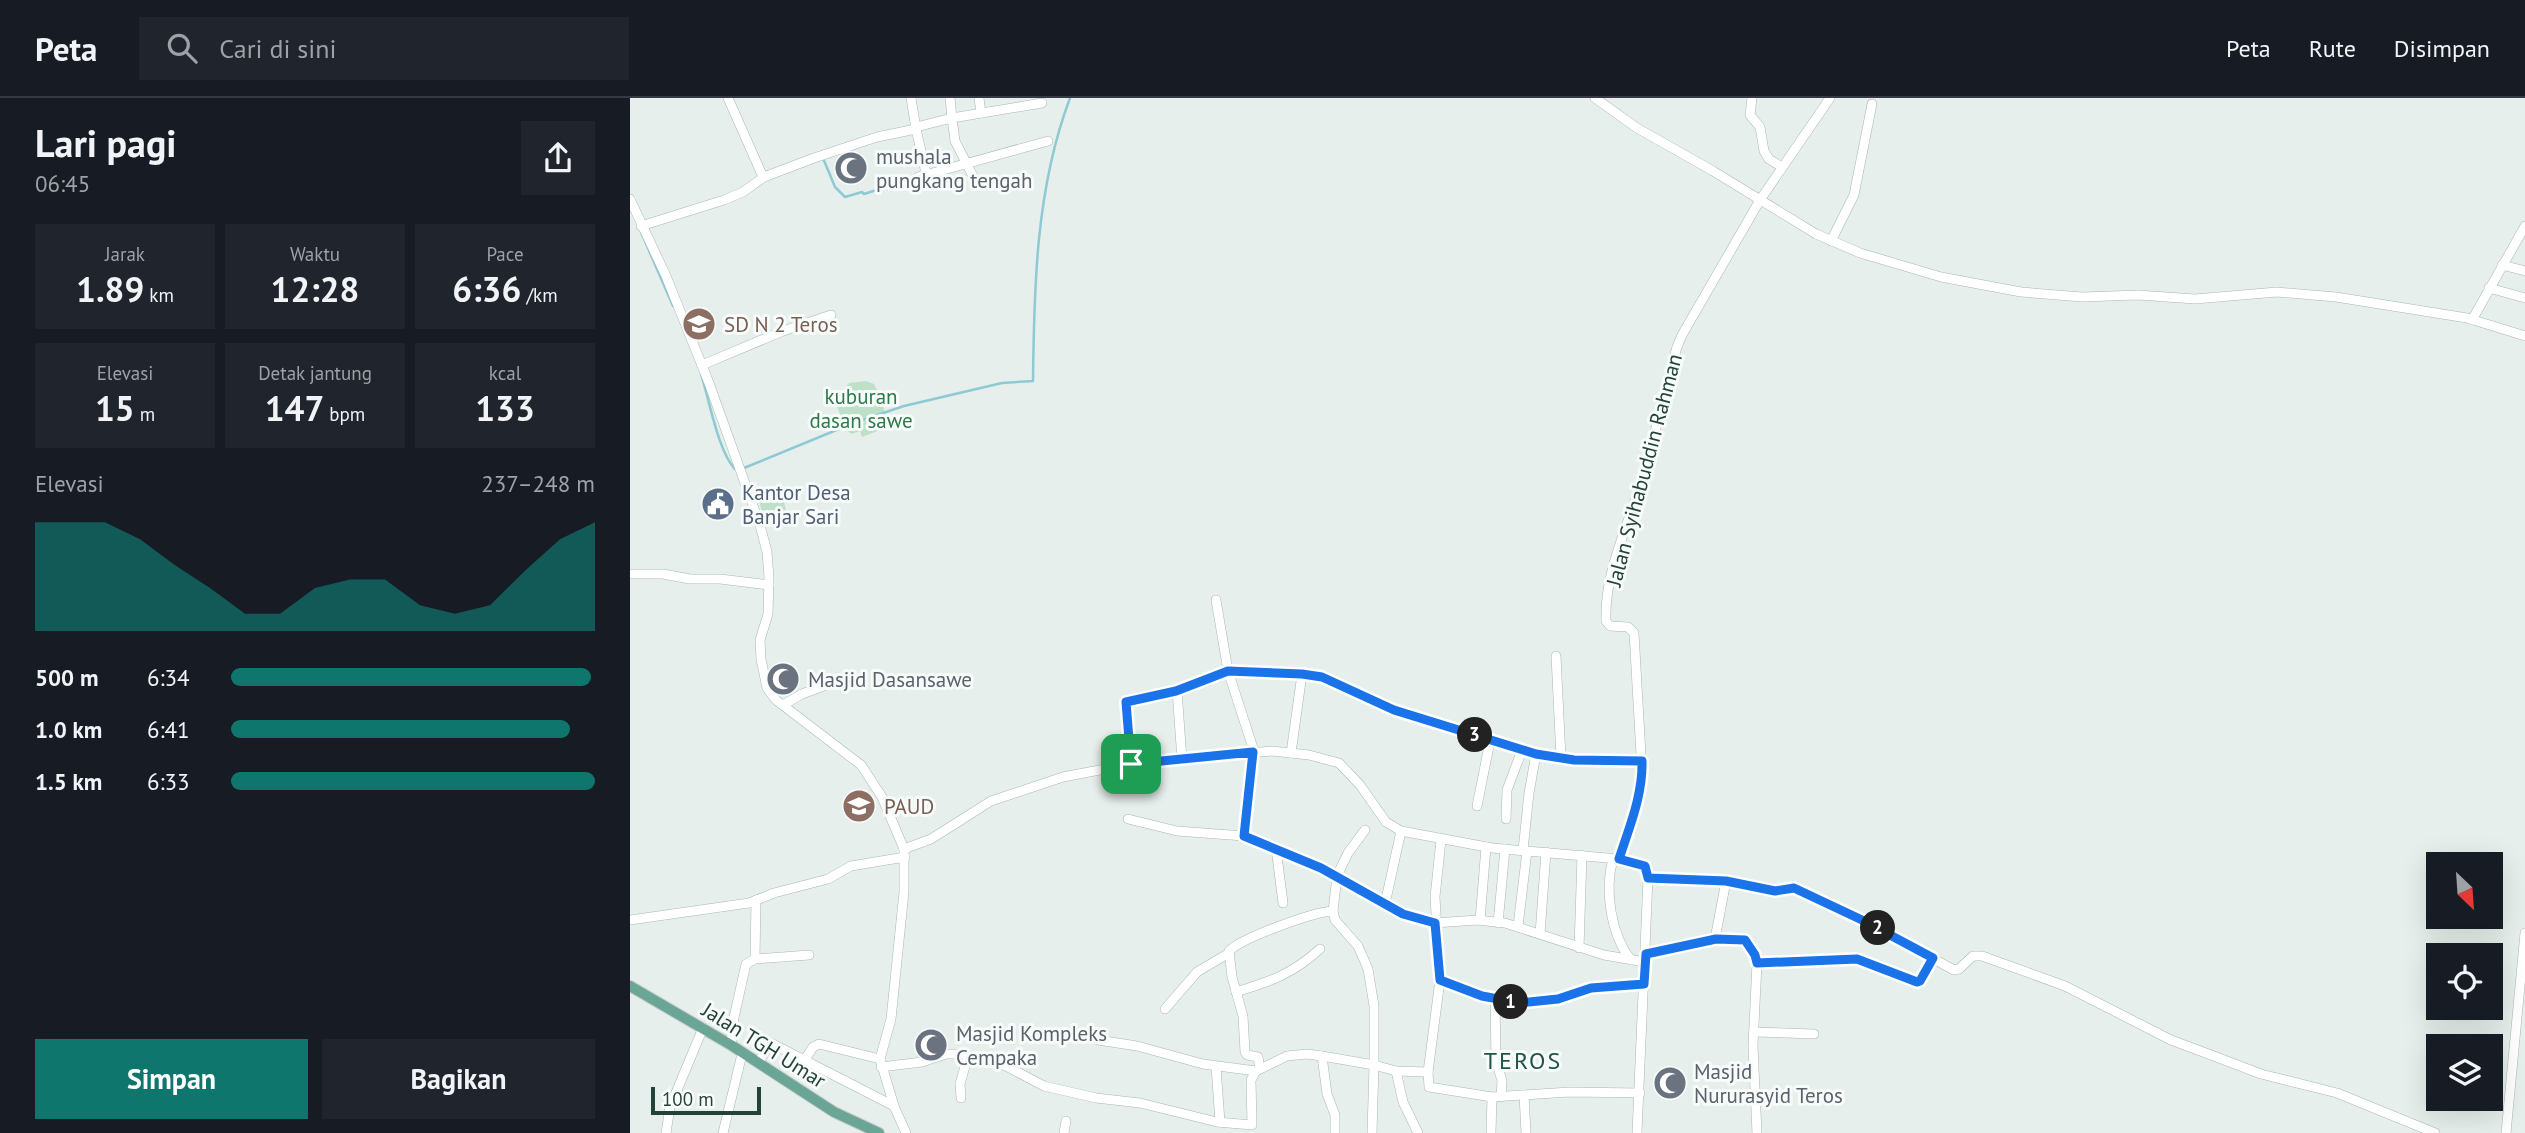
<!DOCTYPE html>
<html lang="id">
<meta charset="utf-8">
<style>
body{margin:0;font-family:"PT Sans",sans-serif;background:#20242c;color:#f1f3f6;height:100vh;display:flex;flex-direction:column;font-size:26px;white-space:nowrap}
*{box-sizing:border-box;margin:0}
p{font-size:23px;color:#9ea1a6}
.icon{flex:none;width:38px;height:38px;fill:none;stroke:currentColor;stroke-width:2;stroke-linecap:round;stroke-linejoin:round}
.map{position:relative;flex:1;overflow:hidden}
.drawer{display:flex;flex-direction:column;background:#171b24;width:630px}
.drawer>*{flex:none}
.needle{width:46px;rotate:155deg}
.controls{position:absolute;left:1796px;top:754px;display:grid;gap:14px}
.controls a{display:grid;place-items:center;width:77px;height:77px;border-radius:0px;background:#171b24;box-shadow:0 7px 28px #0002;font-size:35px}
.scale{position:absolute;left:21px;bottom:18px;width:110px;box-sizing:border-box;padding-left:7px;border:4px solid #24423a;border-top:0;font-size:19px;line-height:24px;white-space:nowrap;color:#24423a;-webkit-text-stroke:5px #f7fbf9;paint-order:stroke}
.pin{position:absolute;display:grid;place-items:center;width:60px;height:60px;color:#fff;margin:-30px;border-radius:14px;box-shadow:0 4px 10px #0006}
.km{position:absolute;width:35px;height:35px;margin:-18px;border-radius:50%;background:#222;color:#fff;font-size:19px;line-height:35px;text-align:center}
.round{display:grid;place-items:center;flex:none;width:74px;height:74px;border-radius:0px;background:#20242c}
.head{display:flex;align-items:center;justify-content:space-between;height:119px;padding:0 35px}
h1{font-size:38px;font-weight:800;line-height:52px}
.figures{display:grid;grid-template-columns:repeat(3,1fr);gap:10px;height:119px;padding:7px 35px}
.figures div{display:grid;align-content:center;border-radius:0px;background:#20242c;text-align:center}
.figures b{font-size:35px;font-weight:800}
.figures small{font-size:19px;font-weight:400}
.figures p{font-size:19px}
.chart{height:196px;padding:14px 35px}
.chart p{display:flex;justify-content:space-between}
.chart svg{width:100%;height:126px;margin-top:7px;fill:#0f766e;opacity:.7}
.primary-button{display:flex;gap:14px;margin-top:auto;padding:14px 35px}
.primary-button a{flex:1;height:80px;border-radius:0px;background:#0f766e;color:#fff;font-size:28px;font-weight:800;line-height:80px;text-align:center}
.primary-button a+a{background:#20242c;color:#f1f3f6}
ul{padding:0 35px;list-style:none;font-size:23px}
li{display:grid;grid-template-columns:112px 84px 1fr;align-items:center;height:52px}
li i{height:18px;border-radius:9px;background:#0f766e}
header{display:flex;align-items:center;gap:42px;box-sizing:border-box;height:98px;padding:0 35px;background:#171b24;border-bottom:2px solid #363941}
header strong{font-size:33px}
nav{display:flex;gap:38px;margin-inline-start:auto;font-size:24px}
.search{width:490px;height:63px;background:#20242c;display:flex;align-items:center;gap:18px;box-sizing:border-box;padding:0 24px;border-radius:0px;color:#9ea1a6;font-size:26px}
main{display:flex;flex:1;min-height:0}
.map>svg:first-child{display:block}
</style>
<header>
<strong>Peta</strong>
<div class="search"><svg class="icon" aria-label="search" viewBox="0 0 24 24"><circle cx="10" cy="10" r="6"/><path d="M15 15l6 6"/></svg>Cari di sini</div>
<nav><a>Peta</a><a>Rute</a><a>Disimpan</a></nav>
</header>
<main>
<section class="drawer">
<div class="head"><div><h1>Lari pagi</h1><p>06:45</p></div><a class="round"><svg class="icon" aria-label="share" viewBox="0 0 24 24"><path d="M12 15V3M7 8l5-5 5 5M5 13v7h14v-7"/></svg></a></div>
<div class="figures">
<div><p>Jarak</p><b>1.89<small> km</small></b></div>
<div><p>Waktu</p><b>12:28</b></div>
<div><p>Pace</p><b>6:36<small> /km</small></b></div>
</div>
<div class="figures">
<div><p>Elevasi</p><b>15<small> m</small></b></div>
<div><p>Detak jantung</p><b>147<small> bpm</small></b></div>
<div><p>kcal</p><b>133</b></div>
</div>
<div class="chart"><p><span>Elevasi</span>237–248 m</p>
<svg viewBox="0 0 160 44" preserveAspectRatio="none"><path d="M0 44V6L10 6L20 6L30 12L40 21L50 29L60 38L70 38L80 29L90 26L100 26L110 35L120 38L130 35L140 23L150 12L160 6V44z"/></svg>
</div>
<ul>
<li><b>500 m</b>6:34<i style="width:99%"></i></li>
<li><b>1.0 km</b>6:41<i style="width:93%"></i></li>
<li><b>1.5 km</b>6:33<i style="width:100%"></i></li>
</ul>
<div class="primary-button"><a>Simpan</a><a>Bagikan</a></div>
</section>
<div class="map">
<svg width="1895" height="1035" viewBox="0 0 1895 1035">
<rect width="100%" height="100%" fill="#e6efeb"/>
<g fill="#bfe0c8">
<polygon points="236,283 244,286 252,302 258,329 232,339 230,333 222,336 217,333 205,304 208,298 219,285"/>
<polygon points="151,395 157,415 135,426 129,402"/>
</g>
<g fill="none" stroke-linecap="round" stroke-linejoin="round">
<g stroke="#8ec9d4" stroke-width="2.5">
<polyline points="193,60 205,89 215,99 232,94 234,96 287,79"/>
<polyline points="11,134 43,208"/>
<path d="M71,276C79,300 88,354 105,371"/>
<path d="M114,370L226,324L274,308L372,285L403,283C404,188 406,90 440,0"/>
</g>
<defs>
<g id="minor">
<polyline points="98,0 133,79"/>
<polyline points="349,0 351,15"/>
<polyline points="965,0 1007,30 1083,73 1186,136 1230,155 1311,179 1391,194 1452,199 1508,197 1565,201 1647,194 1706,199 1837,220 1895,238"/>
<polyline points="1122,0 1120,17 1130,29 1134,53 1139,61 1152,69"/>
<polyline points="286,29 322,20 320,0"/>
<polyline points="286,31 296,75"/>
<polyline points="288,79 418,43"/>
<polyline points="347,86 325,43 322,20 412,5"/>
<polyline points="0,101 36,178 79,285 130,427 137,454 139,480 138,516 130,542 131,561 137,590 146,602 231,667 252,699 274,751 274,794 261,921 250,961 264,1008 276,1035"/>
<polyline points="11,128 94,102 113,94 134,79 184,60 247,39 286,31 281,0"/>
<polyline points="1201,143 1224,97 1242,6"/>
<polyline points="1872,167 1895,173"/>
<polyline points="1859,190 1895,200"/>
<polyline points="1842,222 1895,128"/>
<polyline points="72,267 153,233 201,217"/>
<polyline points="0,476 33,476 60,481 90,481 139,487"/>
<polyline points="586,502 598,573 623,650 614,738 691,770 755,806 789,821 805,825 847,822 875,825 974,857 1015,864"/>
<polyline points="926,558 931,660"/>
<polyline points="547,592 598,573 672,576 702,582 764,612 906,656 944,661 1011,663"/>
<polyline points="153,607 172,596 207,583"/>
<polyline points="661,655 672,576"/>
<polyline points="501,666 495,604 547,592 552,662"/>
<polyline points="847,708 860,643"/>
<polyline points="498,721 547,733 614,738"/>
<polyline points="876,721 877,692 892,652"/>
<polyline points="735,732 718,755 707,778 703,813 705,822 728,848 738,871 744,908 744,967 766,973 798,974 799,989 862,999 940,994 1010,995"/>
<polyline points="646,750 653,805"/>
<polyline points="274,751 301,741 361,703 433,679 501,666 642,653 679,657 709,665 730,687 756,724 771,733 862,750 989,761"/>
<polyline points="893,752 899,695 906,656"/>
<path d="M983,761C974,792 981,837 1001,862"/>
<polyline points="1018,780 1096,783 1145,793 1164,790 1232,822 1324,872 1329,871 1343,858 1352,858 1435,888 1541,942 1581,957 1631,976 1707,995 1805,1035"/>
<polyline points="1096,783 1085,841 1114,842 1125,857 1127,865 1123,948 1127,1035"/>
<polyline points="755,806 771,733"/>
<polyline points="0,822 119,805 144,795 198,781 221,768 275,759"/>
<polyline points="850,822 856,749"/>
<polyline points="868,825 875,751"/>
<polyline points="888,828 897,753"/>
<polyline points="910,836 916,754"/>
<polyline points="949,850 952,757"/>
<polyline points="1015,856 1085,841"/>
<polyline points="125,861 126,802"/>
<polyline points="1127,865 1223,861 1287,885 1303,860"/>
<path d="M810,882C846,897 880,909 919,903C930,901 939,896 950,892C970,886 993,886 1014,886"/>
<path d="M606,894C642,883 662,876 690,851"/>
<polyline points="865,901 866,962 872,983 871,999"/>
<polyline points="535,911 567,874 599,855"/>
<polyline points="1124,934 1184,936"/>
<polyline points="468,942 507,948 573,966 626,973"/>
<polyline points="101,947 103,924 116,866 125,861 179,857"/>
<polyline points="692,958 744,967 742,1035"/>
<polyline points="174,963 183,949 189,946 250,961"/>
<polyline points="128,965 141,945 264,1008"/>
<polyline points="251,969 292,964 316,956 332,956 376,968 414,988 466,1000 510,1005 587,1024 622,1027 621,982 626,973 657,958 677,956 692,958 697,996 705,1017 705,1035"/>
<polyline points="586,969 590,1024"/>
<path d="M630,971L628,959L617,957L615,954L613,918L602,879L599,853C612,840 683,814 703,813"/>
<polyline points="766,973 773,1004 788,1035"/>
<polyline points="798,974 810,882 805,799 811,742"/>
<polyline points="894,997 896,1035"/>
<polyline points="331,1000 330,986 338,958"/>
<polyline points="36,1035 40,1009 73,930"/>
<polyline points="93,1035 112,956"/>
<polyline points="434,1035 436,1023"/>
<polyline points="861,1035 862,999"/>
<path d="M1007,1035L1018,780L1015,768L989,761L1005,711L1012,674L1004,535L998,529L980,528L976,523C974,475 998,429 1011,384C1025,339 1034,294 1047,249L1052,237L1130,102L1200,0"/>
<polyline points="1876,1035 1895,835"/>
</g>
<polyline id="major" points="0,888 101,947 204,1014 249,1035"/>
</defs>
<use href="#minor" stroke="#a8b8b2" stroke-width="10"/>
<use href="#major" stroke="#c2cac8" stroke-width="12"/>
<use href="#minor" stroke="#fff" stroke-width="9"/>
<use href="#major" stroke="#6aa596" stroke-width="10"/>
</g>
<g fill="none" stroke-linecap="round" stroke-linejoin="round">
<defs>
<path id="route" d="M598,573L672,576L692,579L764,612L906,656L944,662L1012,663C1013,697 999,730 989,761L1015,768L1018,780L1096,783L1145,793L1164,790L1232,822L1303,860L1290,883L1287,884L1227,861L1127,865L1125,857L1115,842L1086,841L1016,856L1014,886L961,890L928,901L890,905L852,898L810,882L805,825L773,816L691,770L614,738L623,654L501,666L496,604L546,593Z"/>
</defs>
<use href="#route" stroke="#fff" stroke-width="14"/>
<use href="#route" stroke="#1a73e8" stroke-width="9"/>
</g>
<defs>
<symbol id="mosque-disc" viewBox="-11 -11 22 22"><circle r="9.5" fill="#6b7280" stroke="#f7fbf9"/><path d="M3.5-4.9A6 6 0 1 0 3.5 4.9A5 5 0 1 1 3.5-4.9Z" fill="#fff"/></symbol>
<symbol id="school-disc" viewBox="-11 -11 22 22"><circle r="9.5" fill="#8d6e63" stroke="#f7fbf9"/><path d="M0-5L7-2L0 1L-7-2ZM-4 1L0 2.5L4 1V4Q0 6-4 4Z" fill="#fff"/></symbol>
<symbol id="civic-disc" viewBox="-11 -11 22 22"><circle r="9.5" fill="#5c6f8a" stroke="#f7fbf9"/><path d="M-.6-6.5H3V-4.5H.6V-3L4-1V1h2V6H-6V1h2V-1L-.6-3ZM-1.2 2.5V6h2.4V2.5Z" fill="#fff"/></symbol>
</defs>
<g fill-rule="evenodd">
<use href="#mosque-disc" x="202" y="51" width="38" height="38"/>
<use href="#school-disc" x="50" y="207" width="38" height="38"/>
<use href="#civic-disc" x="69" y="387" width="38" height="38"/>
<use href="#mosque-disc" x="134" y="562" width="38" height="38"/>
<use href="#school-disc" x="210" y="689" width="38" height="38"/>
<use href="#mosque-disc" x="282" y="928" width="38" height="38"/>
<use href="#mosque-disc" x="1021" y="966" width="38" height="38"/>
</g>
<g text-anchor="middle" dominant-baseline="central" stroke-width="6" stroke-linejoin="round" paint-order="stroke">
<g font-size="21" fill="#5b616d" stroke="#f7fbf9" text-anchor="start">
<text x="246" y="58">mushala<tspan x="246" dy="24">pungkang tengah</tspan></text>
<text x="178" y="581">Masjid Dasansawe</text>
<text x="326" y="935">Masjid Kompleks<tspan x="326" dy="24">Cempaka</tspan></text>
<text x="1064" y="973">Masjid<tspan x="1064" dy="24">Nururasyid Teros</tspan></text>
</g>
<g font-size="21" fill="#785e54" stroke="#f7fbf9" text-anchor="start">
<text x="94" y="226">SD N 2 Teros</text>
<text x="254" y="708">PAUD</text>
</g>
<g font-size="21" fill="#2d7a4b" stroke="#f7fbf9">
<text x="231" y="298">kuburan<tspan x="231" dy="24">dasan sawe</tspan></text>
</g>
<g font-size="21" fill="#24423a" stroke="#f7fbf9">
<text transform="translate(1014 372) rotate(-75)">Jalan Syihabuddin Rahman</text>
<text transform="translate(134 947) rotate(32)">Jalan TGH Umar</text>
</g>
<g font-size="21" fill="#4e5e75" stroke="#f7fbf9" text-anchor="start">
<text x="112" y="394">Kantor Desa<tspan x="112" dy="24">Banjar Sari</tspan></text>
</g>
<g font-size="24" letter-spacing="2" fill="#1f5548" stroke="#f7fbf9">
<text x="893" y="962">TEROS</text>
</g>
</g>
</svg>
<div class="controls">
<a><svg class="needle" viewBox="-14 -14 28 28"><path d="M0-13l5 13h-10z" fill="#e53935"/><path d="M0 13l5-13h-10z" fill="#9ea1a6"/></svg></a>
<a><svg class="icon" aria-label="locate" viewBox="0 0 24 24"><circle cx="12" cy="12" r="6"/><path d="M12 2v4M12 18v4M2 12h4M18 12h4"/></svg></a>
<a><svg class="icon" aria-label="layers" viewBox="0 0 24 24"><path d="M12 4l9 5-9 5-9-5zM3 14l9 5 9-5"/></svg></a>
</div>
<div class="scale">100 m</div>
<div class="pin" style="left:501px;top:666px;background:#1e9e55"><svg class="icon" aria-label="arrive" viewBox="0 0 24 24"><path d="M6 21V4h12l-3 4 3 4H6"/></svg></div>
<b class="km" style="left:881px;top:904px">1</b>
<b class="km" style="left:1248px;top:830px">2</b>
<b class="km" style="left:845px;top:637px">3</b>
</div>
</main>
